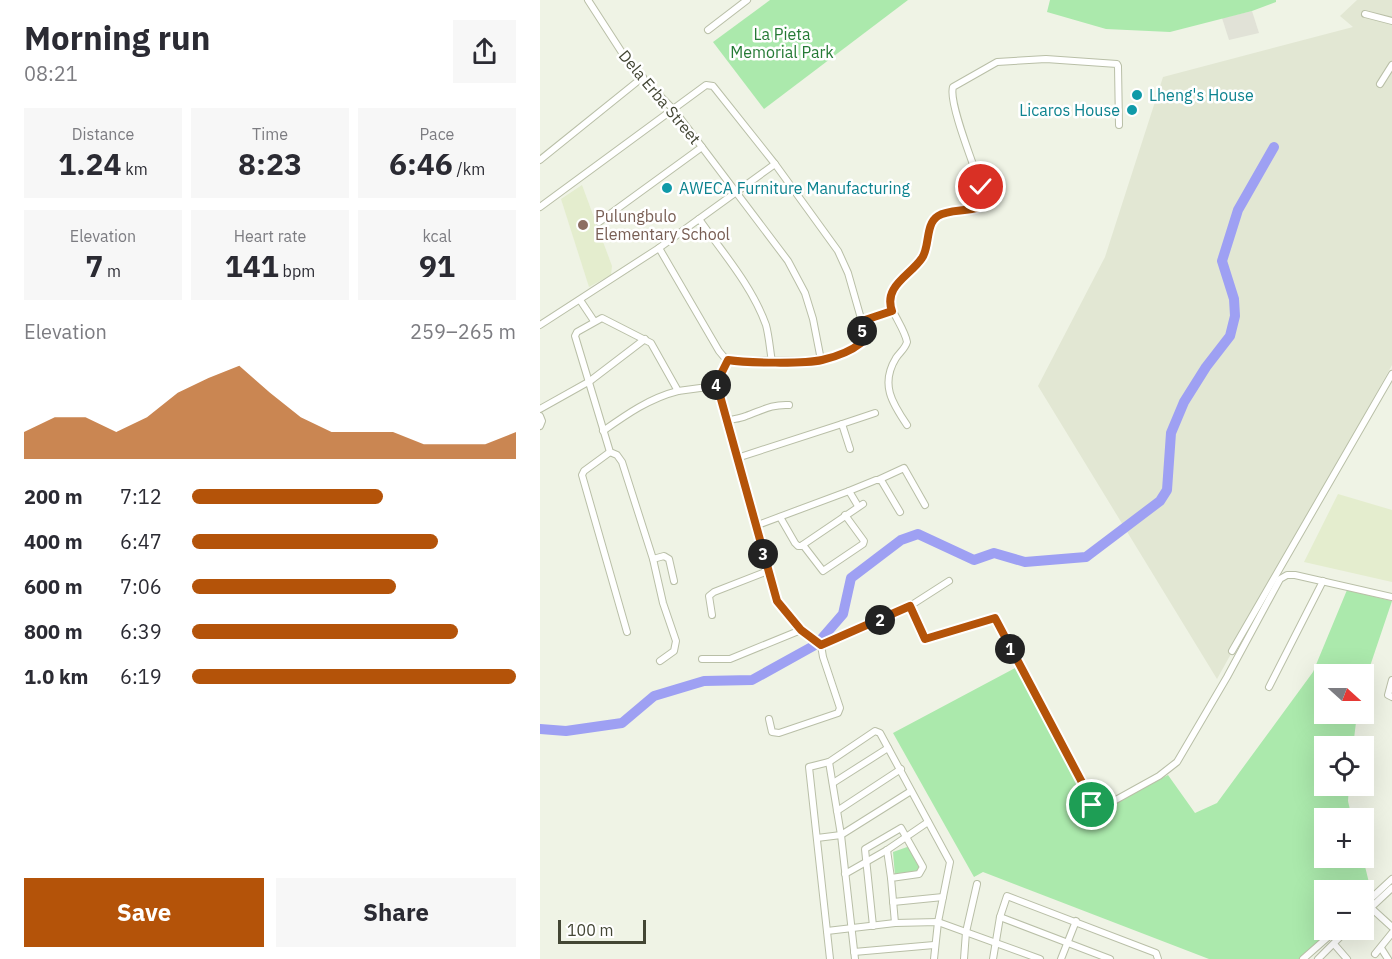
<!DOCTYPE html>
<meta charset="utf-8">
<style>
body{margin:0;font-family:"IBM Plex Sans",sans-serif;background:#f7f7f7;color:#2b2b33;height:100vh;display:flex;flex-direction:column;font-size:22px;white-space:nowrap}
*{box-sizing:border-box;margin:0}
p{font-size:20px;color:#7c7c81}
.icon{flex:none;width:33px;height:33px;fill:none;stroke:currentColor;stroke-width:2;stroke-linecap:round;stroke-linejoin:round}
.map{position:relative;flex:1;overflow:hidden}
.drawer{display:flex;flex-direction:column;background:#fff;width:540px}
.drawer>*{flex:none}
.needle{width:39px;rotate:111deg}
.controls{position:absolute;left:774px;top:664px;display:grid;gap:12px}
.controls a{display:grid;place-items:center;width:60px;height:60px;border-radius:0px;background:#fff;box-shadow:0 6px 24px #0002;font-size:30px}
.scale{position:absolute;left:18px;bottom:15px;width:88px;box-sizing:border-box;padding-left:6px;border:3px solid #434634;border-top:0;font-size:16px;line-height:21px;white-space:nowrap;color:#434634;-webkit-text-stroke:4px #fff;paint-order:stroke}
.pin{position:absolute;display:grid;place-items:center;width:51px;height:51px;color:#fff;margin:-26px;border:3px solid #fff;border-radius:50%;box-shadow:0 2px 6px #0007}
.km{position:absolute;width:30px;height:30px;margin:-15px;border-radius:50%;background:#222;color:#fff;font-size:16px;line-height:30px;text-align:center}
.round{display:grid;place-items:center;flex:none;width:63px;height:63px;border-radius:0px;background:#f7f7f7}
.overview{display:flex;align-items:center;justify-content:space-between;height:102px;padding:0 24px}
h1{font-size:33px;font-weight:700;line-height:45px}
.metrics{display:grid;grid-template-columns:repeat(3,1fr);gap:9px;height:102px;padding:6px 24px}
.metrics div{display:grid;align-content:center;border-radius:0px;background:#f7f7f7;text-align:center}
.metrics b{font-size:30px;font-weight:700}
.metrics small{font-size:16px;font-weight:400}
.metrics p{font-size:16px}
.chart{height:168px;padding:12px 24px}
.chart p{display:flex;justify-content:space-between}
.chart svg{width:100%;height:108px;margin-top:6px;fill:#b45309;opacity:.7}
.action{display:flex;gap:12px;margin-top:auto;padding:12px 24px}
.action a{flex:1;height:69px;border-radius:0px;background:#b45309;color:#fff;font-size:24px;font-weight:700;line-height:69px;text-align:center}
.action a+a{background:#f7f7f7;color:#2b2b33}
ul{padding:0 24px;list-style:none;font-size:20px}
li{display:grid;grid-template-columns:96px 72px 1fr;align-items:center;height:45px}
li i{height:15px;border-radius:8px;background:#b45309}
main{display:flex;flex:1;min-height:0}
.map>svg:first-child{display:block}
</style>
<main>
<section class="drawer">
<div class="overview"><div><h1>Morning run</h1><p>08:21</p></div><a class="round"><svg class="icon" aria-label="share" viewBox="0 0 24 24"><path d="M12 15V3M7 8l5-5 5 5M5 13v7h14v-7"/></svg></a></div>
<div class="metrics">
<div><p>Distance</p><b>1.24<small> km</small></b></div>
<div><p>Time</p><b>8:23</b></div>
<div><p>Pace</p><b>6:46<small> /km</small></b></div>
</div>
<div class="metrics">
<div><p>Elevation</p><b>7<small> m</small></b></div>
<div><p>Heart rate</p><b>141<small> bpm</small></b></div>
<div><p>kcal</p><b>91</b></div>
</div>
<div class="chart"><p><span>Elevation</span>259–265 m</p>
<svg viewBox="0 0 160 44" preserveAspectRatio="none"><path d="M0 44V33L10 27L20 27L30 33L40 27L50 17L60 11L70 6L80 17L90 27L100 33L110 33L120 33L130 38L140 38L150 38L160 33V44z"/></svg>
</div>
<ul>
<li><b>200 m</b>7:12<i style="width:59%"></i></li>
<li><b>400 m</b>6:47<i style="width:76%"></i></li>
<li><b>600 m</b>7:06<i style="width:63%"></i></li>
<li><b>800 m</b>6:39<i style="width:82%"></i></li>
<li><b>1.0 km</b>6:19<i style="width:100%"></i></li>
</ul>
<div class="action"><a>Save</a><a>Share</a></div>
</section>
<div class="map">
<svg width="852" height="959" viewBox="0 0 852 959">
<rect width="100%" height="100%" fill="#eff3e5"/>
<polygon fill="#e2e7d3" points="817,0 852,0 852,365 677,679 498,386 565,257 623,77 813,27 800,16"/>
<polygon fill="#e1e2d7" points="712,11 719,33 689,40 682,18"/>
<g fill="#e4edce">
<polygon points="42,185 72,266 71,275 49,287 21,199"/>
<polygon points="798,494 852,510 852,582 764,562"/>
</g>
<g fill="#abe9ac">
<polygon points="230,0 368,0 224,109 173,42"/>
<polygon points="510,0 736,0 736,2 712,11 630,32 566,29 507,12"/>
<polygon points="807,590 852,601 824,684 824,675 784,675 784,714 817,714 813,747 784,747 784,786 809,786 808,801 812,819 784,819 784,858 823,858 831,891 824,898 824,891 784,891 784,930 791,930 761,959 669,959 443,872 434,877 353,733 477,667 554,814 628,775 655,813 677,803 773,672"/>
<polygon points="370,846 382,871 355,876 353,852"/>
</g>
<g fill="none" stroke-linecap="round" stroke-linejoin="round">
<polyline stroke="#9ea0f3" stroke-width="10" points="0,729 26,731 82,723 114,696 164,681 212,680 277,644 303,614 311,578 361,540 378,534 434,560 454,553 485,562 546,557 620,501 627,490 631,433 644,402 666,367 690,336 695,316 694,299 682,261 698,210 734,147"/>
<defs>
<g id="minor">
<polyline points="48,0 90,65 134,110 248,261 265,293 273,319 281,360"/>
<polyline points="825,14 852,21"/>
<polyline points="168,30 207,0"/>
<polyline points="840,84 852,65"/>
<polyline points="0,160 103,77"/>
<polyline points="0,207 166,85 173,86 235,164 298,251 308,273 322,322 320,343 314,348 281,360 268,361 193,360 184,357 179,351 119,248"/>
<path d="M159,219C183,253 212,286 226,325C229,336 230,350 232,362"/>
<polyline points="59,222 162,147"/>
<polyline points="40,300 54,321"/>
<polyline points="322,322 352,311"/>
<polyline points="0,325 119,248 235,164"/>
<polyline points="175,386 188,360"/>
<polyline points="0,409 50,381 105,339"/>
<polyline points="0,416 2,421 0,426"/>
<path d="M186,421C192,419 199,419 206,416C221,411 231,404 249,405"/>
<polyline points="302,424 335,413"/>
<path d="M367,425C352,403 340,384 356,358C360,352 365,349 367,342C365,329 349,309 350,301C351,281 373,272 383,257C390,246 386,228 395,218C403,210 424,210 435,208L439,207L442,199L441,187C435,168 408,102 413,87L457,62L506,59L577,64L578,66L579,125"/>
<path d="M63,431C87,414 110,398 138,391"/>
<polyline points="70,452 44,471 42,475 87,632"/>
<polyline points="197,458 302,424 310,449"/>
<polyline points="338,480 364,468 385,505"/>
<polyline points="309,491 336,480 341,480 360,512"/>
<polyline points="240,517 255,543 258,546 261,546 323,504"/>
<polyline points="215,526 309,491 318,506"/>
<polyline points="263,545 283,571 323,544 324,541 305,515"/>
<polyline points="113,559 124,556 129,559 134,581"/>
<polyline points="370,606 385,639 457,619 465,639 545,788 552,805 557,807 563,807 619,776 637,762 687,677 740,579 747,575 755,575 852,597"/>
<polyline points="172,615 169,596 174,592 228,571"/>
<polyline points="692,651 852,374"/>
<polyline points="162,659 190,659 261,630"/>
<polyline points="120,661 134,651 136,641 123,603 113,559 82,462 77,455 70,452 35,336 37,332 62,318 111,343 138,391 175,386 179,392 237,601 261,630 281,645 286,644 370,606 409,581"/>
<polyline points="852,680 848,695 852,697"/>
<polyline points="729,687 783,581"/>
<polyline points="229,719 232,732 239,733 298,713 300,708 283,657 281,645"/>
<polyline points="289,762 301,835 315,959"/>
<polyline points="293,783 348,748"/>
<polyline points="297,811 361,769"/>
<polyline points="277,838 301,835 371,791"/>
<polyline points="347,850 351,878"/>
<polyline points="305,874 347,850 388,822"/>
<polyline points="353,902 403,897"/>
<polyline points="824,905 852,879"/>
<polyline points="830,907 852,927"/>
<polyline points="824,914 852,888"/>
<polyline points="460,917 570,959"/>
<polyline points="333,926 325,849 361,828 383,867 379,874 351,878 355,923"/>
<polyline points="287,931 355,923 398,922 500,959"/>
<polyline points="794,944 807,959"/>
<polyline points="841,948 848,959"/>
<polyline points="314,952 394,945"/>
<polyline points="835,954 852,933"/>
<polyline points="290,959 269,767 289,762 335,731 340,733 410,862 398,922 394,959"/>
<polyline points="424,959 426,932 437,884"/>
<polyline points="453,959 460,917 467,896 616,953 618,959"/>
<polyline points="521,959 536,921"/>
<polyline points="763,959 796,930"/>
<polyline points="778,959 807,930"/>
</g>
</defs>
<use href="#minor" stroke="#b9bfa7" stroke-width="8"/>
<use href="#minor" stroke="#fff" stroke-width="6"/>
</g>
<g fill="none" stroke-linecap="round" stroke-linejoin="round">
<defs>
<path id="route" d="M441,187L442,199L439,207C426,212 409,209 398,216C385,224 390,247 382,258C370,276 343,286 352,311L322,321L321,343C311,351 295,357 282,360C265,364 206,363 188,360L175,386L179,392L237,601L261,630L281,645L370,606L385,639L455,618L545,788L552,805"/>
</defs>
<use href="#route" stroke="#fff" stroke-width="12"/>
<use href="#route" stroke="#b45309" stroke-width="8"/>
</g>
<g fill="#0f9aa8" stroke="#fff" stroke-width="2">
<circle cx="597" cy="95" r="6"/>
<circle cx="592" cy="110" r="6"/>
<circle cx="127" cy="188" r="6"/>
</g>
<circle fill="#8d6e63" stroke="#fff" stroke-width="2" cx="43" cy="225" r="6"/>
<g text-anchor="middle" dominant-baseline="central" stroke-width="5" stroke-linejoin="round" paint-order="stroke">
<g font-size="16" fill="#257a35" stroke="#fff">
<text x="242" y="34">La Pieta<tspan x="242" dy="18">Memorial Park</tspan></text>
</g>
<g font-size="16" fill="#0d838f" stroke="#fff" text-anchor="start">
<text x="609" y="95">Lheng's House</text>
<text x="580" y="110" text-anchor="end">Licaros House</text>
<text x="139" y="188">AWECA Furniture Manufacturing</text>
</g>
<g font-size="16" fill="#434634" stroke="#fff">
<text transform="translate(120 97) rotate(50)">Dela Erba Street</text>
</g>
<g font-size="16" fill="#785e54" stroke="#fff" text-anchor="start">
<text x="55" y="216">Pulungbulo<tspan x="55" dy="18">Elementary School</tspan></text>
</g>
</g>
</svg>
<div class="controls">
<a><svg class="needle" viewBox="-14 -14 28 28"><path d="M0-13l5 13h-10z" fill="#e53935"/><path d="M0 13l5-13h-10z" fill="#7c7c81"/></svg></a>
<a><svg class="icon" aria-label="locate" viewBox="0 0 24 24"><circle cx="12" cy="12" r="6"/><path d="M12 2v4M12 18v4M2 12h4M18 12h4"/></svg></a>
<a>+</a>
<a>−</a>
</div>
<div class="scale">100 m</div>
<div class="pin" style="left:552px;top:805px;background:#1e9e55"><svg class="icon" aria-label="arrive" viewBox="0 0 24 24"><path d="M6 21V4h12l-3 4 3 4H6"/></svg></div>
<div class="pin" style="left:441px;top:187px;background:#d93025"><svg class="icon" aria-label="check" viewBox="0 0 24 24"><path d="M5 12l5 5 9-10"/></svg></div>
<b class="km" style="left:470px;top:649px">1</b>
<b class="km" style="left:340px;top:620px">2</b>
<b class="km" style="left:223px;top:554px">3</b>
<b class="km" style="left:176px;top:385px">4</b>
<b class="km" style="left:322px;top:331px">5</b>
</div>
</main>
